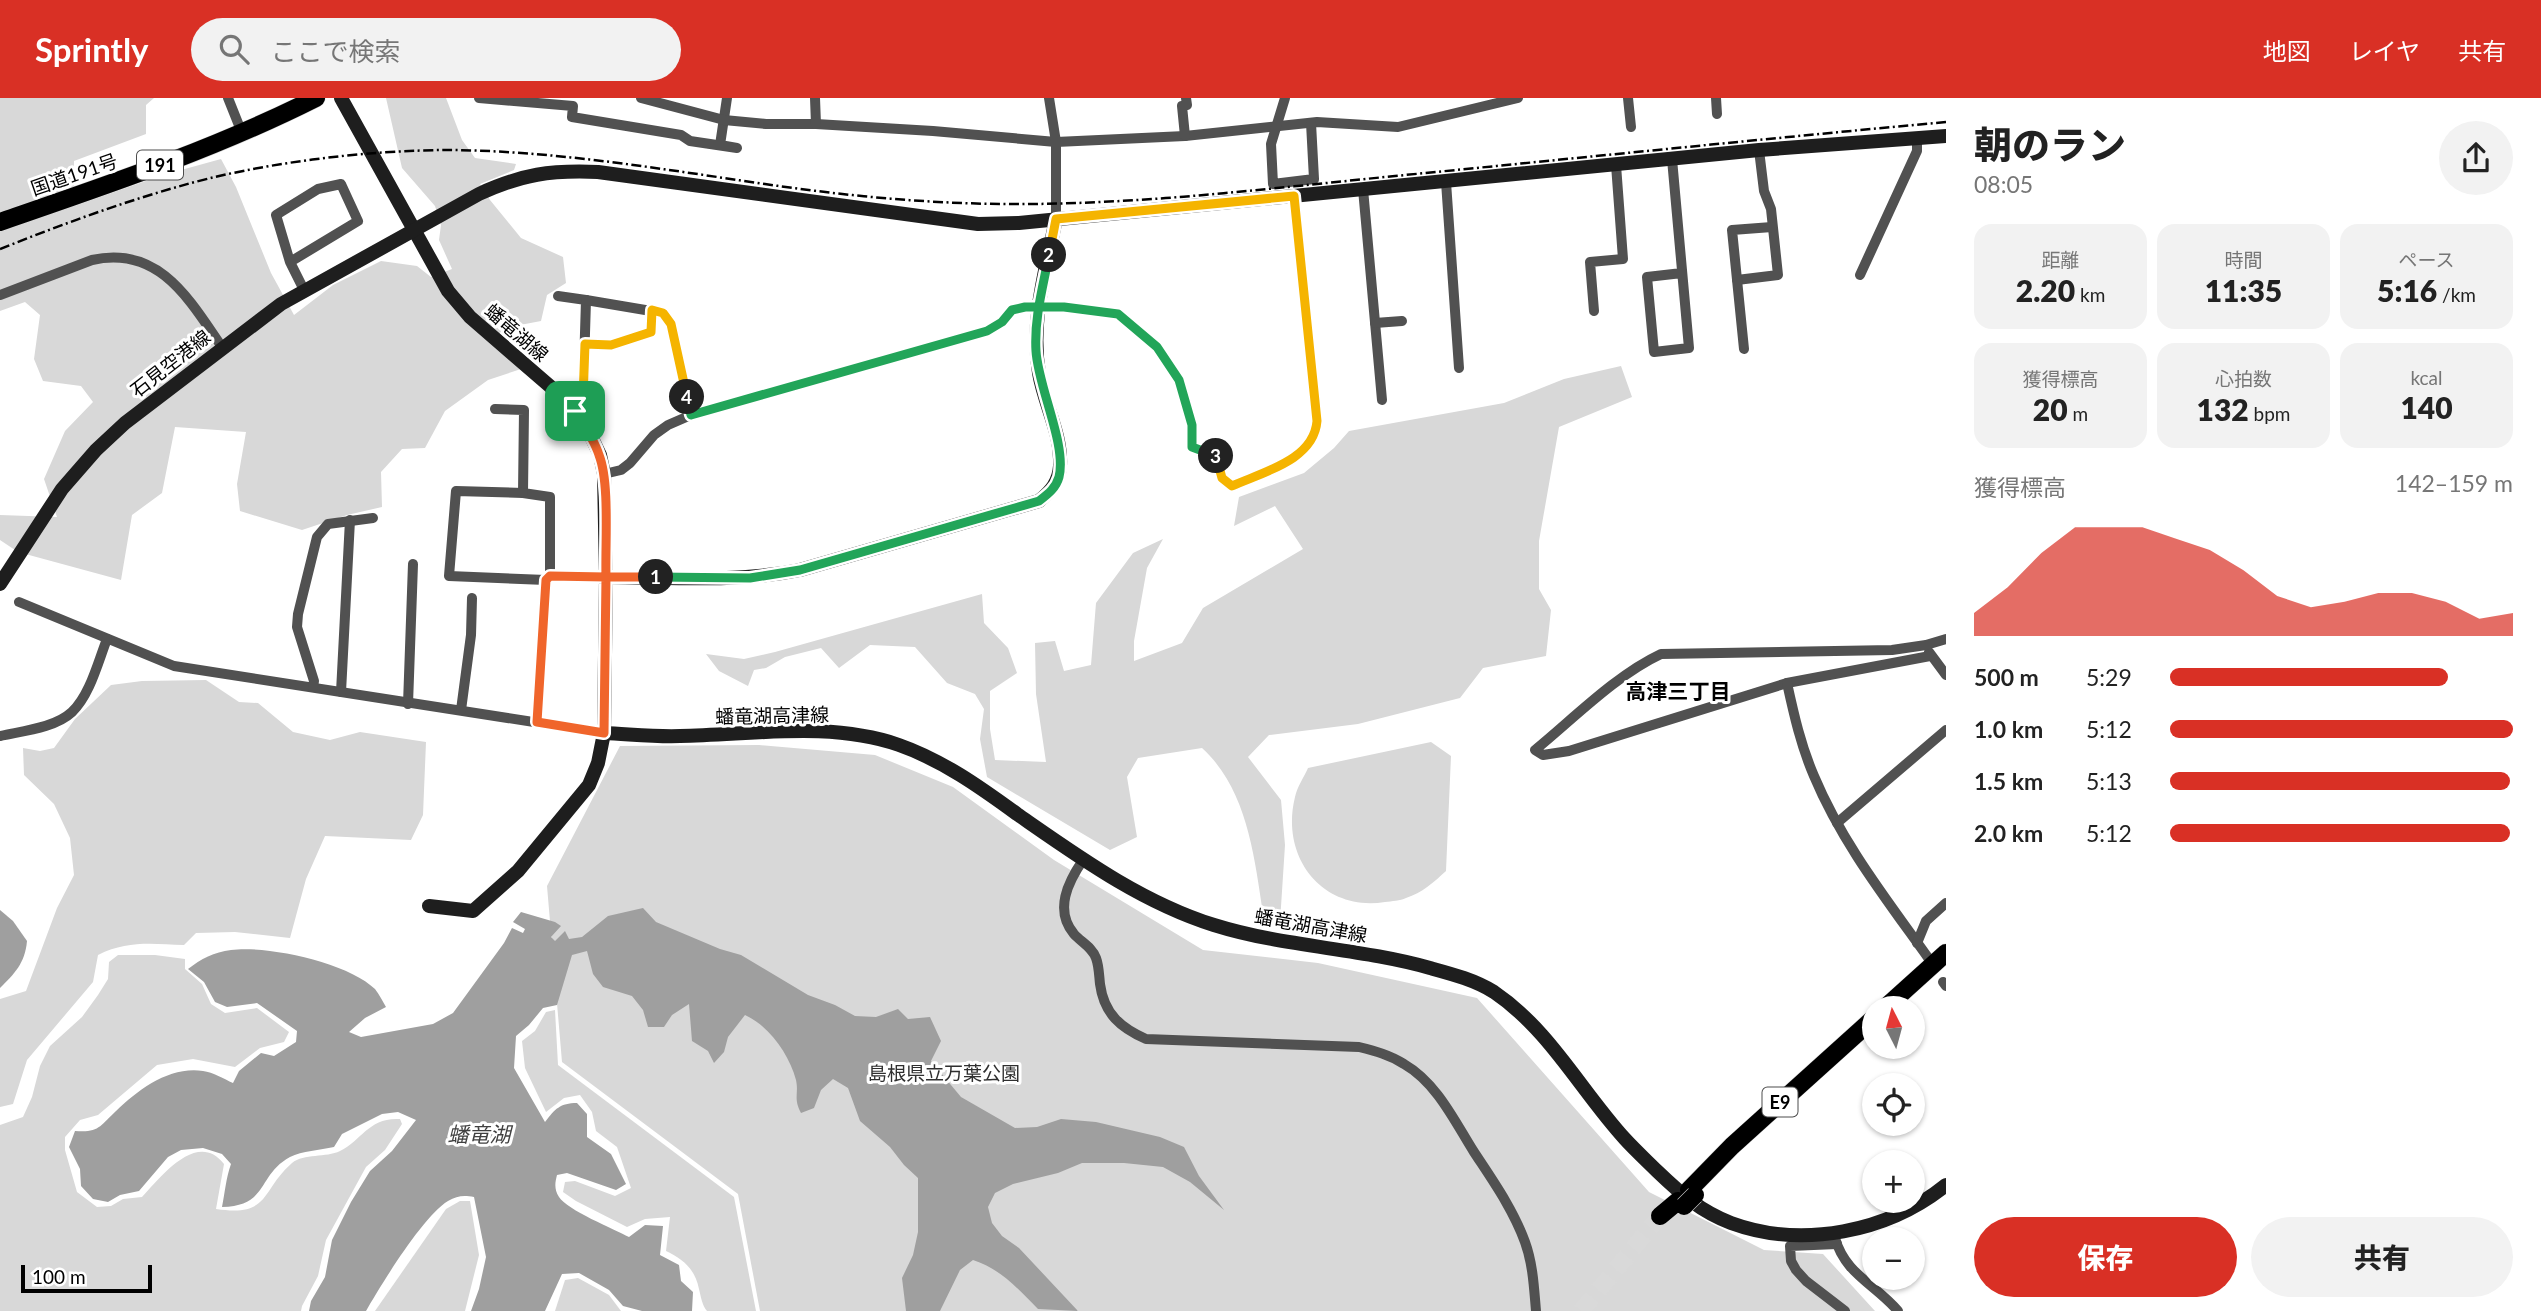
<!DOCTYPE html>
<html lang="ja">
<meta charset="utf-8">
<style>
body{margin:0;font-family:Lato,"Noto Sans JP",sans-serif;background:#f2f2f2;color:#222;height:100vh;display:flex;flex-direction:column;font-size:26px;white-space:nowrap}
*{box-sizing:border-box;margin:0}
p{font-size:23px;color:#767676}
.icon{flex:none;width:38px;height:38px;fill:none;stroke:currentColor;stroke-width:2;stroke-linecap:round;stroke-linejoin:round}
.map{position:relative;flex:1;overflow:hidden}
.details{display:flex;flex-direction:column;background:#fff;width:595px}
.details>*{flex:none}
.needle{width:46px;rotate:354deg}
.fabs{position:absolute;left:1862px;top:898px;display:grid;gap:14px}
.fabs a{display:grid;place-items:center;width:63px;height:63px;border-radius:50%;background:#fff;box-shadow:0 2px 5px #0004;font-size:35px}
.scale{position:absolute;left:21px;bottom:18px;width:131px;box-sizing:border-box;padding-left:7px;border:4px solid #000;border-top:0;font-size:19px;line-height:24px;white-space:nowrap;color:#000;-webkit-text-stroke:5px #fff;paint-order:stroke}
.pin{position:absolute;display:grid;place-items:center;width:60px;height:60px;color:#fff;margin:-30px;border-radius:14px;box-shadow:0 4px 10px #0006}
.km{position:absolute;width:35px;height:35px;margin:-18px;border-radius:50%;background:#222;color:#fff;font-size:19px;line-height:35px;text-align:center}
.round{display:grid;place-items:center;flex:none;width:74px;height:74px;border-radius:37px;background:#f2f2f2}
.headline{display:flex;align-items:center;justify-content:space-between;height:119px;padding:0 28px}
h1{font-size:38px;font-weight:800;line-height:52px}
.stats{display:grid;grid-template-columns:repeat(3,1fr);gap:10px;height:119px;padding:7px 28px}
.stats div{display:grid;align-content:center;border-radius:18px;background:#f2f2f2;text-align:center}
.stats b{font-size:30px;font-weight:800}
.stats small{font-size:19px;font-weight:400}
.stats p{font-size:19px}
.chart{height:196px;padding:14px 28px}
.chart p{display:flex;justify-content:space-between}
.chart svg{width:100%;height:126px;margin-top:7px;fill:#d93025;opacity:.7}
.cta{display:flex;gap:14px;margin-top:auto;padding:14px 28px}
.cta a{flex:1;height:80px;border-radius:42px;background:#d93025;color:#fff;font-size:28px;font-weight:800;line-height:80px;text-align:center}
.cta a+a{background:#f2f2f2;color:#222}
ul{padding:0 28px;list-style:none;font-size:23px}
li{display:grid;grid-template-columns:112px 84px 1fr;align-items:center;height:52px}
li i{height:18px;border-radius:9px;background:#d93025}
header{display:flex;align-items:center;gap:42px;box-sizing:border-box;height:98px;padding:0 35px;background:#d93025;color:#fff}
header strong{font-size:33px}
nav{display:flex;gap:38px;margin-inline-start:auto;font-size:24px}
.search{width:490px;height:63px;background:#f2f2f2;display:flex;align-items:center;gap:18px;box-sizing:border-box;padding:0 24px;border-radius:38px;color:#767676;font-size:26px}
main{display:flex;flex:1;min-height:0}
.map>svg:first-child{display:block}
</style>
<header>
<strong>Sprintly</strong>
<div class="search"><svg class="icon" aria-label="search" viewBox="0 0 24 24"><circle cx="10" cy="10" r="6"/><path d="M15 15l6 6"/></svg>ここで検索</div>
<nav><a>地図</a><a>レイヤ</a><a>共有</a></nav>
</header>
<main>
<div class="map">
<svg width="1946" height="1213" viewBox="0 0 1946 1213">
<rect width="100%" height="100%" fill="#fff"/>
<g fill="#d8d8d8">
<polygon points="0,0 154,0 146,7 146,36 74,63 74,108 163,77 221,61 236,89 271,175 294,217 333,187 381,163 417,168 431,179 452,171 439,142 441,127 435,108 402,70 386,0 446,0 462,42 475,60 516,66 514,72 480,86 490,102 521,140 563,159 566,185 547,197 541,223 504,230 491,245 521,271 488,282 445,313 425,350 402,351 381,374 382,409 347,417 302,432 240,413 237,386 246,334 175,329 162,395 132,417 121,482 18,454 0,442 0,417 57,419 44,381 65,333 93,304 81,288 43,283 34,261 40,217 25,204 0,213"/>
<path d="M1621,268L1632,299L1559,329L1539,443V491L1551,512L1546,558L1483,570L1460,600L1358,626L1269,637L1248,659L1281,702L1285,747L1280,824L1263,815C1254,757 1247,691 1202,650L1138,660L1127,679L1137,739L1110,752L987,679L980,641L984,611L975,596L947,585L915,549L870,547L839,570L821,550L785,559L766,570L754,572L748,588L719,573L706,556L744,561L775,554L982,496L984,525L1008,550L1017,575L990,593V631L995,662L1046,664L1036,596L1035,545L1055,543L1064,573L1091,567L1096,505L1133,455L1163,441L1147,470L1134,543V563L1182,545L1203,510L1303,451L1275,408L1234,428L1239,399L1304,375L1334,350L1349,333L1504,305L1564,281Z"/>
<path d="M206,582L239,604L258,605L293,634L330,642L360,634L426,644L423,717L411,742L325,738L306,781L290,840L235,834L196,835L184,847C152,846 128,842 98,857L93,884L27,962L13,1006L0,1009V901L26,893L57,810L74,777L70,740L54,706L24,677L23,650L40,653L54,650L75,621L111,587L142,583Z"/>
<path d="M1431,644L1451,658L1446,773C1434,784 1422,795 1406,800C1400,803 1392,803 1385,804C1322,814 1280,759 1295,699C1297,689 1304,679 1308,670Z"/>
<polygon points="759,647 875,657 953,689 1054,762 1203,852 1318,865 1477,900 1649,1094 1764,1152 1823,1156 1875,1213 760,1213 738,1096 562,964 547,788 620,648"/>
<path d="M118,857H155L185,861V871L202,886L211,906L225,915L257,910L289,934L284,944L260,950L235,969L193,961L157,967L98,1017L80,1022L65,1039V1052L77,1094L97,1109L111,1108L123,1101L142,1099C160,1080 197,1031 224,1066L216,1111C271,1119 260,1093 292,1065C304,1055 326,1060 340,1053C362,1042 369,1019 400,1021L402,1026L385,1052L366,1069L326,1142L318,1178L302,1208L301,1213H0V1027L23,1019L32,999L40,968L50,948L82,919L98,897L108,881L109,864Z"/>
<path d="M555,912L558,967L734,1099L756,1213H707C702,1207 701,1199 699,1191C695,1171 683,1161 666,1153L670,1119L645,1121L627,1129L576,1103L563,1094L565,1084L575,1083L615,1098L631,1090L617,1049L596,1033L592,1014L580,997L564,1000L546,1014L525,970L522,943L535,933L546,914Z"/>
<polygon points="460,1103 470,1103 479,1157 465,1213 375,1213 446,1111"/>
<polygon points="578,1180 609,1197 621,1213 555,1213 565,1182"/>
</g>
<g fill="#9f9f9f">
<path d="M643,810L656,824L720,851L741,857L808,897L835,907L855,918L876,919L898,911L908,921L930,919L941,943L931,963L961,999L1015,1030L1037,1029L1061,1021L1096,1024L1160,1039L1184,1049L1199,1078L1224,1112L1190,1084L1163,1069L1124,1065H1082L1058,1075L1013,1086L995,1095L988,1109L992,1125L1002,1138L1019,1150L1078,1213L1038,1211C1018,1191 1001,1171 973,1162L960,1172L940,1213H906L902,1180L913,1157L918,1134V1080L904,1067L890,1049L860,1023L848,990L833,981L821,992L814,1010L801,1015C793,1000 799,996 796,982C789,956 769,928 745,917L728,939L724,954L714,965L708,953L692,943L689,906L672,917L664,929H648L643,912L632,898L603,889L593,876L587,853L572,857L557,907L543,910L529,927L516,938L514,970L545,1024C555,1011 560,1005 577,1005L587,1016V1039L611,1056L626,1086L616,1092L567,1075L557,1077C555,1085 554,1091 559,1099C567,1112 614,1131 629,1139L645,1127L663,1128L660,1157L679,1167L681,1183L693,1194L692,1213H642L623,1208L609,1192L579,1175L562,1176L545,1213H471L479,1191L486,1159L474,1099C463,1097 457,1098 448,1103C423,1118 381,1187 366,1213H309L311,1203L325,1179L332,1142L351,1104L370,1073L392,1053L416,1022L398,1014L382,1016L342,1036L334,1049C320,1052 302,1053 290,1059C257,1077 269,1108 222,1109C225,1094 226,1080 231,1066L222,1056L203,1050L181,1052L168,1059L139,1093L120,1097L108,1104L93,1101L81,1088L80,1071L69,1049L75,1033C99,1035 100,1028 116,1013C139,991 170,968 203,973C213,974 224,981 233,985L239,973L261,955L274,958L296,944L297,933L257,905L227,909L215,904L204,884L188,871C201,861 214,854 231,852C267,847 349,865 375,891C379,896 383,904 386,909L365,920L349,934L361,939L433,926L453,915L504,845L512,830L523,835L525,831L513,824L521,814L555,824L561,828L551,839L555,843L565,833L569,841L582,839L608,818Z"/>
<path d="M0,812L13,823L27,843C25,865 15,875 0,890Z"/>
</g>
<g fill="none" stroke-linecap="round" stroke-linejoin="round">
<polyline stroke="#d9d9d9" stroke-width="18" stroke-dasharray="18 9" stroke-linecap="butt" points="1581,1213 1660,1118"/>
<defs>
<g id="highway">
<path d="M0,124C107,87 215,51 316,0"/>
<polyline points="1885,910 1946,855"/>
<polyline points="1689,1092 1732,1048 1874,920"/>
<polyline points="1660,1118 1678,1103"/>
</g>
</defs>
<use href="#highway" stroke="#dbdbdb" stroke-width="19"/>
<g stroke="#515151" stroke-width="10">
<polyline points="228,0 242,35"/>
<polyline points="479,0 573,8 572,19 681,37 690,43 737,50 720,47 727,0"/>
<polyline points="641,0 724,22 766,26 816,26 933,33 1056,44 1185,38 1317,24 1398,29 1518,0"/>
<polyline points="815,0 816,26"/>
<polyline points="1049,0 1056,44 1056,121"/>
<polyline points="1285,0 1271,46 1273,86 1314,81 1311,25"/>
<polyline points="1628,0 1631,29"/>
<polyline points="1716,0 1717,16"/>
<polyline points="1185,38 1182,8 1187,7 1186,0"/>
<polyline points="1672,61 1689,250 1654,254 1647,179 1682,175"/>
<polyline points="1446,84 1459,270"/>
<polyline points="1363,91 1382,302"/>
<polyline points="290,164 276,117 318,91 341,86 358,123 290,164 304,192"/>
<polyline points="1860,177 1917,53 1917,41"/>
<polyline points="1737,182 1778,177 1771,111 1764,93 1759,52"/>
<path d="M0,197L92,162C159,147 189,201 222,249"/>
<polyline points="558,198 586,202 583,301 580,309 575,313"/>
<polyline points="586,202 663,215 671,226 691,317"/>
<polyline points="1594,213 1590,164 1623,161 1616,67"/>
<polyline points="1375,225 1402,223"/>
<polyline points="585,246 611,247 651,234 652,212"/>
<polyline points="1744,251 1732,132 1772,129"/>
<polyline points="495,311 524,312 523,395 550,399 550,478 606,479"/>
<path d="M604,376L621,372L630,365L654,337L668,327L691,317L987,233L1002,224L1012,212L1025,209L1064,210L1118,216L1157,249L1179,282L1192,327V349C1215,363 1217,347 1222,380L1232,388C1263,374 1313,362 1317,323L1294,98"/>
<polyline points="523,395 456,393 449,478 546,482"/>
<polyline points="19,504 174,568 604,635"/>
<polyline points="1929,554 1946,577"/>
<path d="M1930,558L1787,585L1569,653L1543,657L1535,652C1573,621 1616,577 1661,556L1892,552L1926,547L1946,541"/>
<path d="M1787,585C1794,617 1801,648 1814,678C1842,745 1887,802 1929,861"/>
<polyline points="313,589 314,583 297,529 298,516 317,439 328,426 373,420"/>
<polyline points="341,594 350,422"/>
<polyline points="408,606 413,466"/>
<polyline points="461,612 471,537 472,500"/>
<polyline points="537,624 546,482 549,478"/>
<path d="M0,638C22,633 55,630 72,614C90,597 98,564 107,541"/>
<polyline points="1837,725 1946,632"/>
<path d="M1083,762C1068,784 1054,812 1074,836C1081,844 1092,849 1096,860C1099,868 1099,877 1100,886C1104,916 1121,930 1146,941L1359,949C1375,953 1390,957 1404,966C1437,985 1455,1024 1474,1054C1493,1083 1513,1111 1525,1144C1533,1166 1534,1190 1536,1213"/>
<polyline points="1917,845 1926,823 1946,805"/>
<polyline points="1943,884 1946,888"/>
<path d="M1835,1140C1845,1176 1875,1186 1898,1213"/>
<polyline points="1837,1146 1790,1148 1791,1163 1796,1172 1806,1183 1845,1213"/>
</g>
<g stroke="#1e1e1e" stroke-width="14">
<polyline points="341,0 448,193 470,219 552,290 575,313 588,332 600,357 604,376 606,479 604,635 598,665 589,687 518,773 473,813 429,808"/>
<path d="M606,479C670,479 736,485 800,472L1039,403C1051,393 1059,384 1060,368C1062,336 1044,306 1039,275C1030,223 1046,171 1056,121"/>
<path d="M0,486L62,391L96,352L125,325L281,206L479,96C523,76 550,72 598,74L978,126L1019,125L1759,52L1946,38"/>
<path d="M604,635C629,636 655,639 680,638C752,637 830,623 899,647C942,662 980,689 1017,716C1079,759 1141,804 1214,827C1284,849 1359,850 1430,870C1452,876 1475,882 1494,894C1550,932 1581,993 1625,1041C1635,1052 1647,1063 1657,1073C1681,1096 1700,1113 1731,1125C1802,1151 1888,1134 1946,1087"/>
</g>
<use href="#highway" stroke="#000" stroke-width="18"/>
<path stroke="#000" stroke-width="2.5" stroke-dasharray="10 3.5 2 3.5" stroke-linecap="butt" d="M0,151C58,128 117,106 177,89C258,65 367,52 451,52C556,53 661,71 765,86C853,99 942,107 1031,106C1153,105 1274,90 1395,78C1579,60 1762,41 1946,24"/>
<defs>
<polyline id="highway-bridge" points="1684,1108 1695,1097"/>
</defs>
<use href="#highway-bridge" stroke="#dbdbdb" stroke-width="19" stroke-linecap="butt"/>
<use href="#highway-bridge" stroke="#000" stroke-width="18"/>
</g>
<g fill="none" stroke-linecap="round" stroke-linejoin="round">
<defs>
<path id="split-1" d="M575,313C584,327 594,341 599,357C610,385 605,446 606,479L550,478L546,482L537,624L604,635L606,479H656"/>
<path id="split-2" d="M656,479L750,480L800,472L1039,403C1048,396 1056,390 1059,379C1067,347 1038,289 1036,253C1034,220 1043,189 1049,157"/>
<path id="split-3" d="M1049,157L1056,121L1294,98L1317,323C1314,362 1263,374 1232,388L1222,380L1216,358"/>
<polyline id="split-4" points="687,299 691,317 987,233 1002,224 1012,212 1025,209 1064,209 1118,216 1157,249 1179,282 1192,327 1192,349 1216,358"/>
<polyline id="split-5" points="575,313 580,309 583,301 585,246 611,247 651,234 652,212 663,215 671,226 687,299"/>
</defs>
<use href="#split-1" stroke="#fff" stroke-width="14"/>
<use href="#split-2" stroke="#fff" stroke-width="14"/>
<use href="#split-3" stroke="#fff" stroke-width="14"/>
<use href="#split-4" stroke="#fff" stroke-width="14"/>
<use href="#split-5" stroke="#fff" stroke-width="14"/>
<use href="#split-1" stroke="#f0652b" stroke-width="9"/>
<use href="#split-2" stroke="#22a559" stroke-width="9"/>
<use href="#split-3" stroke="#f5b400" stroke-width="9"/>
<use href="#split-4" stroke="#22a559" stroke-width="9"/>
<use href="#split-5" stroke="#f5b400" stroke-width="9"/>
</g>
<g text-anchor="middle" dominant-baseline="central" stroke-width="6" stroke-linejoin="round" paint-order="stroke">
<g fill="#fff" stroke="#4c4c4c" stroke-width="2">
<rect x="137" y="52.5" width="46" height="29" rx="5"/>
<rect x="1762.5" y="989.5" width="35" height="29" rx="5"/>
</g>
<g font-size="18" font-weight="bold" fill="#000">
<text x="160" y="67">191</text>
<text x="1780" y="1004">E9</text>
</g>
<g font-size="19" fill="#000" stroke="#fff">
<text transform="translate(74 76) rotate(-19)">国道191号</text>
<text transform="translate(517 234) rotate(41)">蟠竜湖線</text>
<text transform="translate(170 265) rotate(-38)">石見空港線</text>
<text transform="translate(772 617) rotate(-1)">蟠竜湖高津線</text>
<text transform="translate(1311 827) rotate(10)">蟠竜湖高津線</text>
</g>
<g font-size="19" fill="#2f2f2f" stroke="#fff">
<text x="944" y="974">島根県立万葉公園</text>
</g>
<g font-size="21" font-weight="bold" fill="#000" stroke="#fff">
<text x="1678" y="592">高津三丁目</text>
</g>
<g font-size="21" font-style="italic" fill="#404040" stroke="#fff">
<text x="479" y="1035">蟠竜湖</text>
</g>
</g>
</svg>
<div class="fabs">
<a><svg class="needle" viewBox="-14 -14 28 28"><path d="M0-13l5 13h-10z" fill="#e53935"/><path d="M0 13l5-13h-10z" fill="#767676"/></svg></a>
<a><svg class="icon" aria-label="locate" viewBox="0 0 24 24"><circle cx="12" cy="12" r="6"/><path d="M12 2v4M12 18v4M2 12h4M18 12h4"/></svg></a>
<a>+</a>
<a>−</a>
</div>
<div class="scale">100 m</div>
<div class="pin" style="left:575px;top:313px;background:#1e9e55"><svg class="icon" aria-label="arrive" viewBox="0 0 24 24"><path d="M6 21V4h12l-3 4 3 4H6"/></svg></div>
<b class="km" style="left:656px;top:479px">1</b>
<b class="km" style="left:1049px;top:157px">2</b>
<b class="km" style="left:1216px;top:358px">3</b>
<b class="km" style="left:687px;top:299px">4</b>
</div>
<section class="details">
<div class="headline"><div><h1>朝のラン</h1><p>08:05</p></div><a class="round"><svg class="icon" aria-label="share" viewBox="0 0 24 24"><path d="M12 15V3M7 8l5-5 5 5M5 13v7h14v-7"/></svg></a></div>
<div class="stats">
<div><p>距離</p><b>2.20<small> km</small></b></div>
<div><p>時間</p><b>11:35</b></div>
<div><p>ペース</p><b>5:16<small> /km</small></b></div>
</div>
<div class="stats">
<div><p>獲得標高</p><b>20<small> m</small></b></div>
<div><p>心拍数</p><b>132<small> bpm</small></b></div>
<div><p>kcal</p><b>140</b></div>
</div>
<div class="chart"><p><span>獲得標高</span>142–159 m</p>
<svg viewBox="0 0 160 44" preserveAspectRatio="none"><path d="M0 44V36L10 27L20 15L30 6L40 6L50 6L60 10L70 14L80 21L90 30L100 34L110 32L120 29L130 29L140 32L150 38L160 36V44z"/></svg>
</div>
<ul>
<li><b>500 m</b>5:29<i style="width:81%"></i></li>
<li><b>1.0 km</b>5:12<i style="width:100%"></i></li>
<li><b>1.5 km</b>5:13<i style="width:99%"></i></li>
<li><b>2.0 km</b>5:12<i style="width:99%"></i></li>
</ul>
<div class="cta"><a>保存</a><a>共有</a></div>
</section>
</main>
